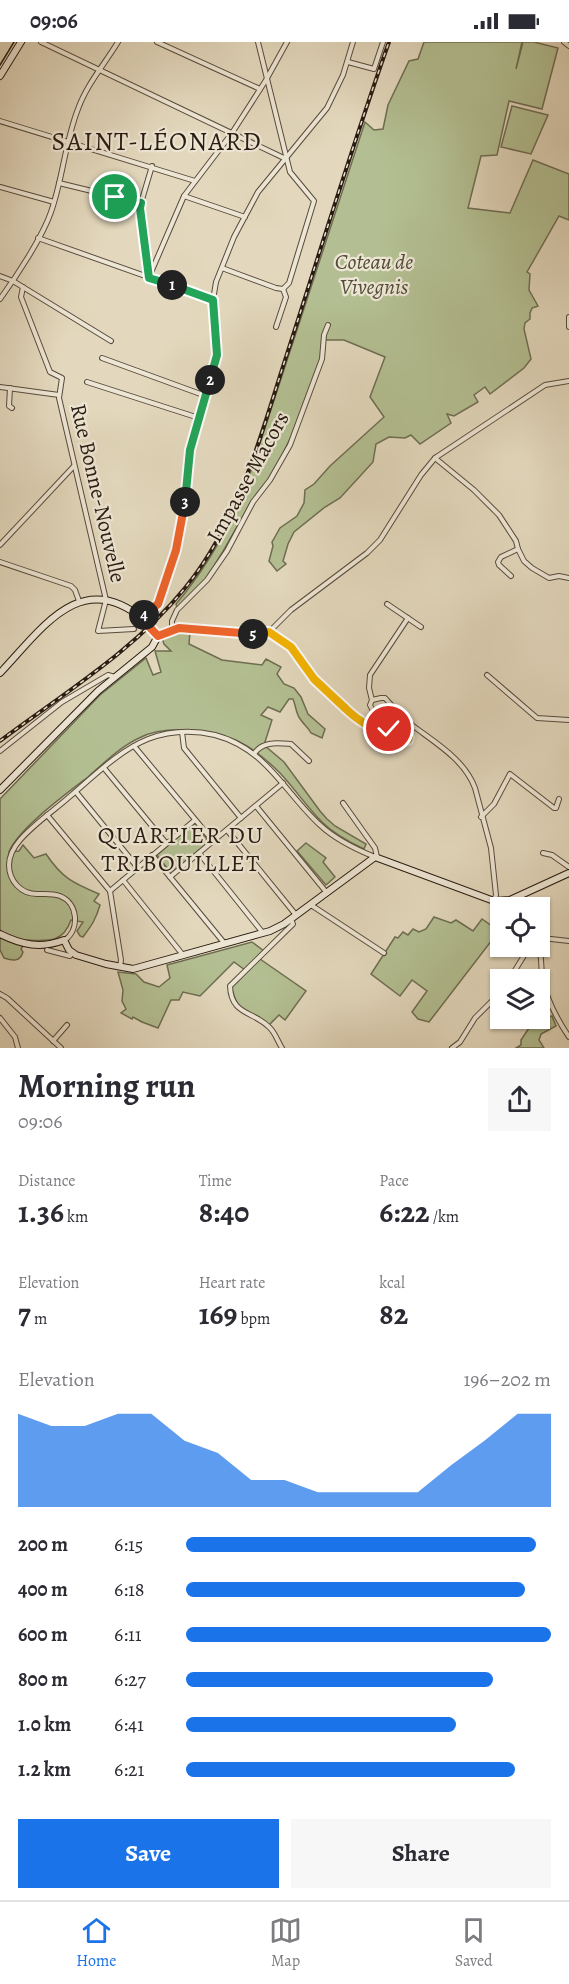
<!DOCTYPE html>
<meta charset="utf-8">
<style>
body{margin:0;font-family:Alegreya,serif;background:#f7f7f7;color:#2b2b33;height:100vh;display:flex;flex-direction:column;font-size:22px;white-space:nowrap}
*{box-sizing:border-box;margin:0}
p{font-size:20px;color:#7c7c81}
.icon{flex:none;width:33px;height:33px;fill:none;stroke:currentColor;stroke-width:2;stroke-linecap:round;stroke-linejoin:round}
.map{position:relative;height:1006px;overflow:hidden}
.drawer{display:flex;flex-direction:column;background:#fff;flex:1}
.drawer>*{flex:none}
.buttons{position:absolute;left:490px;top:855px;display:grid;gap:12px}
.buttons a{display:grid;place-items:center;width:60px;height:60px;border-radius:0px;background:#fff;box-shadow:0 2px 4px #0004;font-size:30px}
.pin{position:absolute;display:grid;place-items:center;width:51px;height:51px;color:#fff;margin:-26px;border:3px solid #fff;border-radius:50%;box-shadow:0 2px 6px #0007}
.km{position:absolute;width:30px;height:30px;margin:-15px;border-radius:50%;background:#222;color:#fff;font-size:16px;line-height:30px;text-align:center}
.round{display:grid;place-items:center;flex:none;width:63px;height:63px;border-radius:0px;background:#f7f7f7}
.head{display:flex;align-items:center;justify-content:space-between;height:102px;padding:0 18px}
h1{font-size:33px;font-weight:700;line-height:45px}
.figures{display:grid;grid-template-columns:repeat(3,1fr);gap:9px;height:102px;padding:6px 18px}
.figures div{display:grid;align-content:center}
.figures b{font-size:30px;font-weight:700}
.figures small{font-size:16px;font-weight:400}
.figures p{font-size:16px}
.chart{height:168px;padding:12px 18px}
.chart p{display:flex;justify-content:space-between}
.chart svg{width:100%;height:108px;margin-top:6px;fill:#1a73e8;opacity:.7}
.button{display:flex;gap:12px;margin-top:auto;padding:12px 18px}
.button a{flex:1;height:69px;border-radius:0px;background:#1a73e8;color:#fff;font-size:24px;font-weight:700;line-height:69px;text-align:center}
.button a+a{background:#f7f7f7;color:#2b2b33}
ul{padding:0 18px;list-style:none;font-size:20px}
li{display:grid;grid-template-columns:96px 72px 1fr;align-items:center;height:45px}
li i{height:15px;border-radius:8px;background:#1a73e8}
.status{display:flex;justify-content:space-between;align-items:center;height:42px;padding:0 30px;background:#fff;direction:ltr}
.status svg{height:16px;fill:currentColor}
.tabs{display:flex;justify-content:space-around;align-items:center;height:84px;border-top:2px solid #e1e1e2;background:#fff;font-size:16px;color:#7c7c81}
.tabs a{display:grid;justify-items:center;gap:3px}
.tabs .selected{color:#1a73e8}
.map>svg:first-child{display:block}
</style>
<div class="status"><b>09:06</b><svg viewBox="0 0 49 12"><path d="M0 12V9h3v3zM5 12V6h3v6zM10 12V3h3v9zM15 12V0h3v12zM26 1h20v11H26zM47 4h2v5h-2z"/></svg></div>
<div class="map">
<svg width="569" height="1006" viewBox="0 0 569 1006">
<rect width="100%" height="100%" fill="#e3d8bd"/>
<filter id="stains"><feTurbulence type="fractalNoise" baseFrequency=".00333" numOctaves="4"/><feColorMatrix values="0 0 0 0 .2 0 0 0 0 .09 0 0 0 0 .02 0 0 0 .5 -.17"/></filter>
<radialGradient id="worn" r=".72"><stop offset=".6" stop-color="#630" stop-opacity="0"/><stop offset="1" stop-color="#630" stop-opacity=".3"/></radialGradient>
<g fill="#b3bf92" stroke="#6e6d52" stroke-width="1.5">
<path d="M424,0H522L516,27L523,0H534L558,6L542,67L509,59L497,113L481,114L468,166L510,171L533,118L569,132V178L559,174L527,230L530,232L529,248L538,264L532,266L530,271V277L525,281L524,287L531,317L524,326L490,352L485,345L474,353L478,360L454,374L447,372L451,381L420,402L411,393L405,396L389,395L376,402L373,420L340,456L325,465L294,490L288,502L283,519L286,522L277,529L269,519L273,504L272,500L280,486L297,474L304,461L305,448L314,442L330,424L384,375L370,355L385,315L344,298H324L322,317L292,393L272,433L250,462L222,511L206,537L177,566L176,562C205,528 226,491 244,450L365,80L374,88L383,87L388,63L409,19L418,17Z"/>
<polygon points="512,64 548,73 531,112 501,105"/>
<path d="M180,590H190L189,602L222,618L262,623L266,617L281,625L277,632L284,642L294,646L301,655L308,672L325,687L322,696L311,691C308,685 304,683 301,678C296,673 296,664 293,657H289L280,670L268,665L261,673L272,678L264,703L284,720L320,769L327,777L335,784L366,802L364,807C349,800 334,792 322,780C307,765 295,747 280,731C250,701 230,691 188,688C170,687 154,688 139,696C120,705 104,721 88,735C67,751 18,787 9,810L19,809L23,803L34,816L46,812C62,836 73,841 99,852L94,859L100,863C96,877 92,883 83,895L80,894L77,889L83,880L71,878C63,901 48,899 27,898L21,907L23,910C20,920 13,919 4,916L0,908V757L100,653L146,616L153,633L161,630L155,609H171L164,602L162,596Z"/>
<polygon points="193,782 196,782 209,800 172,830 170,830 157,813"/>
<polygon points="306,801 326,816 323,820 335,835 326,843 297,809"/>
<polygon points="434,875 451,881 456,878 473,889 482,877 499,889 429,980 418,977 412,970 427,949 412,938 400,954 371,932 395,895 398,896 403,890 408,893 413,887 419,890 426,887"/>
<polygon points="252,900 264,909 245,928 234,920 200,954 183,950 179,958 171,958 158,986 142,980 133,975 132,977 121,971 126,967 122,959 123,948 118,930 136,932 144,940 159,945 170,936 167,923"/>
<path d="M260,917L306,949L285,978L279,973L269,983C245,970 238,972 231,944Z"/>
<polygon points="552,974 556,984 541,992 539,998 544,1006 516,1006 521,1003 521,998 533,980"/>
</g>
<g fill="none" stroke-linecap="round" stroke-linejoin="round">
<defs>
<g id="street">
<polyline points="41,0 286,117"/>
<polyline points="157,0 260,47"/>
<polyline points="258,0 290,130 314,159 289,241 283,247"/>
<polyline points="564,0 569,4"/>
<polyline points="348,20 374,27 383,0"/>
<polyline points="0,79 195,139"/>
<polyline points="59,141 141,161 152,124"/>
<polyline points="0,145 54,160"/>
<polyline points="184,154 245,175"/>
<polyline points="141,161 139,166 149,235"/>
<polyline points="38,196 213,258"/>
<polyline points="222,226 276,246 283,247"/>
<polyline points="0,234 13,239 111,299"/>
<polyline points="149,235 184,154 232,91 266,38 287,0"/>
<polyline points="23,245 21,255 50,330 62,336 59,356 106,558 98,589 134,587"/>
<path d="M0,257C16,235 42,196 51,170C63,136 65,100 78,67C87,42 104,23 118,0"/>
<polyline points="569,275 569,285"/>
<polyline points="276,285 286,255 283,247"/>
<polyline points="102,316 206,354"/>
<polyline points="87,340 199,376"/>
<polyline points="0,345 59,353"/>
<polyline points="10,346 9,364 12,366"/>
<polyline points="435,416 474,448 499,473 516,499 518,507 524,519 532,526 549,536 559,534 569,536"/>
<polyline points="0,503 74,424"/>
<polyline points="0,520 71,544 75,548 79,559"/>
<polyline points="511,534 499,523 498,520 501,515 518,507"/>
<polyline points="387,562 421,585"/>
<polyline points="141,575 157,564 178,499 182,483 190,408 217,313 213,258 216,240 234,195 258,150 327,66 343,33 353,0"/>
<polyline points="172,588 172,579 177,568 207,538 227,509 253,460 270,438 290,403 322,317 324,293 328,283"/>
<polyline points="269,590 291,605 314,637 352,673 379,689 403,700 408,698 407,693 389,687 374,671 370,663 372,658 369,646 370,633 408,576"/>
<polyline points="158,594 179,586 252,592 268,591 291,568 367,511 380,498 421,433 435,416 545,343 569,339"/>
<polyline points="487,633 537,676 569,678"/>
<path d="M372,658L381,656H385C393,665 400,673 408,680C432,699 464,716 475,746L491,806L496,853L494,859"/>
<polyline points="182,690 184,706 241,776"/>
<polyline points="134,704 213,799"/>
<polyline points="0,709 62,660 108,633 115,635"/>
<path d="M254,712C262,699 277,701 291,702L309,719"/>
<polyline points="104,726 166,801"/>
<polyline points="76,750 138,826"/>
<polyline points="343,761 375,806 377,815"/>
<polyline points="256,764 327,851"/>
<polyline points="47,773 110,849 121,918 120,925"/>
<polyline points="481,775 494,762 510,732 554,766 556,766 559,757"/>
<polyline points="227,788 296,873"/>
<polyline points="199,811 263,891"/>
<polyline points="543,811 552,813 569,825"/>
<polyline points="152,813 225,902"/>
<polyline points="170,835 283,741"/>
<polyline points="123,838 183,913"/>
<polyline points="110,849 195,778"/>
<polyline points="311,863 384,911"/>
<polyline points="540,894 542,898 540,902"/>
<polyline points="542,896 569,899"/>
<path d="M65,898C80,887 78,861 60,854C52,851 45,852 37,852C21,852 9,839 9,823C9,814 14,805 20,798C34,782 52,770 68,756C92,736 118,709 148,697C169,689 193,688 215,693C267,707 284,750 320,783C336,798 355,807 375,815"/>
<path d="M538,904C543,915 540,926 543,938C547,959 557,977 569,995"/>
<polyline points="47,908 70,914 72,911"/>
<polyline points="509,938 530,904"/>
<polyline points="0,952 7,956 61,1006"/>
<polyline points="540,957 547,955"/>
<polyline points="0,976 15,995 18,1006"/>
<polyline points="53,999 67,983"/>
<path d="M282,1006C278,1000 275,990 269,985C253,969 231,973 230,944L293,882L291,877"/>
<polyline points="452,1006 460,1000 475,976 501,950"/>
</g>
<g id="secondary">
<polyline points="0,34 21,0"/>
<path d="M0,631C41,588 81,524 144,578"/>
<polyline points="0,748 98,649 152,605 158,594 155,590"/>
<path d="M0,892C22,903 41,907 64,898L69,908L76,913L106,922L133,927L270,889L284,882L375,815L494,859L510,858L569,831"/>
</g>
</defs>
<use href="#street" stroke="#584a3c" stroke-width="6"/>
<use href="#secondary" stroke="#291b11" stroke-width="8"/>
<use href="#street" stroke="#ede6d4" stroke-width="4"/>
<use href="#secondary" stroke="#ede6d4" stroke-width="6"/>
<polyline stroke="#291b11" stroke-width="1.5" points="0,23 14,0"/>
<defs>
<path id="rail" d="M0,699C64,651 134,609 185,546C239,480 260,395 286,315C320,210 352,104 389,0"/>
</defs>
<use href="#rail" stroke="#291b11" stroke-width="4"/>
<use href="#rail" stroke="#ede6d4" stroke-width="1.5" stroke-dasharray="4.5" stroke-linecap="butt"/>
<defs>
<polyline id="secondary-bridge" points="144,578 155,590"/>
</defs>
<use href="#secondary-bridge" stroke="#291b11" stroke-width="8" stroke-linecap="butt"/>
<use href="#secondary-bridge" stroke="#ede6d4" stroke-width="6"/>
</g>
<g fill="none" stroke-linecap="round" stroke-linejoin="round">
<defs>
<polyline id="split-1" points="115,155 141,161 140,166 149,236 172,243"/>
<polyline id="split-2" points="172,243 213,258 217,313 210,338"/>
<polyline id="split-3" points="185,460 190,408 210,338"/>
<polyline id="split-4" points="144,573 158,562 176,508 185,460"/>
<polyline id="split-5" points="144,573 141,576 158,594 179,586 253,592"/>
<polyline id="split-6" points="253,592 269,590 291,605 314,637 345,666"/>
<path id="split-7" d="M345,666C361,682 382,692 403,699L408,698L409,695C405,690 395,690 389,687"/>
</defs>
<use href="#split-1" stroke="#fff" stroke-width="12"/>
<use href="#split-2" stroke="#fff" stroke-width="12"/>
<use href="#split-3" stroke="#fff" stroke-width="12"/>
<use href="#split-4" stroke="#fff" stroke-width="12"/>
<use href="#split-5" stroke="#fff" stroke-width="12"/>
<use href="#split-6" stroke="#fff" stroke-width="12"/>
<use href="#split-7" stroke="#fff" stroke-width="12"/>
<use href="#split-1" stroke="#22a559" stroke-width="8"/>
<use href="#split-2" stroke="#22a559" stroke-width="8"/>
<use href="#split-3" stroke="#22a559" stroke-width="8"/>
<use href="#split-4" stroke="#f0652b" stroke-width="8"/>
<use href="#split-5" stroke="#f0652b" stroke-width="8"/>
<use href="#split-6" stroke="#f5b400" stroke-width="8"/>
<use href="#split-7" stroke="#f5b400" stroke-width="8"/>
</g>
<g text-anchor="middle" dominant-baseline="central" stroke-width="4.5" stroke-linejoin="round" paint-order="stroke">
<g font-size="22" font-style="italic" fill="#524c38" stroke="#ede6d4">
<text x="374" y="220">Coteau de<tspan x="374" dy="25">Vivegnis</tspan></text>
</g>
<g font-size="22" fill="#291b11" stroke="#ede6d4">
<text transform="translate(248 435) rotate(-61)">Impasse Macors</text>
<text transform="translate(98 451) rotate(77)">Rue Bonne-Nouvelle</text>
</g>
<g font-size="24" letter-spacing="1.5" fill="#291b11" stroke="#ede6d4">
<text x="181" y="793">QUARTIER DU<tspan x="181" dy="28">TRIBOUILLET</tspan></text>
</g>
<g font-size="26" letter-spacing="1.5" fill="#291b11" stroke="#ede6d4">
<text x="157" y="99">SAINT-LÉONARD</text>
</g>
</g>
<rect width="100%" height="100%" filter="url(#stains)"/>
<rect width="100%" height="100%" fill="url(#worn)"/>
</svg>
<div class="buttons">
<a><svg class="icon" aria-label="locate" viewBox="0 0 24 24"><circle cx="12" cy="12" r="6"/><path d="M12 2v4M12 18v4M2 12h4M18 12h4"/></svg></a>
<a><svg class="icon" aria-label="layers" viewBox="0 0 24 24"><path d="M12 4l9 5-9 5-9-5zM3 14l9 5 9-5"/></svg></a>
</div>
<div class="pin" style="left:115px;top:155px;background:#1e9e55"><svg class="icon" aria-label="arrive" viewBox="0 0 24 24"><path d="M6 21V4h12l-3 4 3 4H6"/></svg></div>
<div class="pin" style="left:389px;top:687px;background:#d93025"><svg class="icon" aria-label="check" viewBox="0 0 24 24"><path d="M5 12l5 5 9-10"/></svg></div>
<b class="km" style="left:172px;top:243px">1</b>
<b class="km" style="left:210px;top:338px">2</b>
<b class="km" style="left:185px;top:460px">3</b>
<b class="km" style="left:144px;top:573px">4</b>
<b class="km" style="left:253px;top:592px">5</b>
</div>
<section class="drawer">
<div class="head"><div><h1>Morning run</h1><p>09:06</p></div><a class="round"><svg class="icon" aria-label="share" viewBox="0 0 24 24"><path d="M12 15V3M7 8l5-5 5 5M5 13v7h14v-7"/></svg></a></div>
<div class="figures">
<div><p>Distance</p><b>1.36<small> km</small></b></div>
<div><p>Time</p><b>8:40</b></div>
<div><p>Pace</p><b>6:22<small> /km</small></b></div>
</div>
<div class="figures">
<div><p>Elevation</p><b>7<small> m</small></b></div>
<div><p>Heart rate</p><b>169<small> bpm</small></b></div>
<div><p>kcal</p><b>82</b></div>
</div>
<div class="chart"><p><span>Elevation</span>196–202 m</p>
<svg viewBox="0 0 160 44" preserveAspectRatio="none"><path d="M0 44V6L10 11L20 11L30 6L40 6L50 17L60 22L70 33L80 33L90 38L100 38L110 38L120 38L130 27L140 17L150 6L160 6V44z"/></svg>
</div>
<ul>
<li><b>200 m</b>6:15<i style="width:96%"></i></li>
<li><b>400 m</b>6:18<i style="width:93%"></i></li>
<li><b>600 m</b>6:11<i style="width:100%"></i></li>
<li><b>800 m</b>6:27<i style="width:84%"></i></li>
<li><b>1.0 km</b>6:41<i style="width:74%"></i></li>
<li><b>1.2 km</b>6:21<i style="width:90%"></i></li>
</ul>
<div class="button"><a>Save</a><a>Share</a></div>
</section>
<nav class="tabs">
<a class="selected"><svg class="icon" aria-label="home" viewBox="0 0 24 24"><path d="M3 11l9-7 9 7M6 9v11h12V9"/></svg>Home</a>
<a><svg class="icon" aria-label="map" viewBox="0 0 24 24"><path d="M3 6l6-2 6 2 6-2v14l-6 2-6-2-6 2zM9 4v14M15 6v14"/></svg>Map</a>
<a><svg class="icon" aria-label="saved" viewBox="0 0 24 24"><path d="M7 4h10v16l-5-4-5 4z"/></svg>Saved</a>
</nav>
